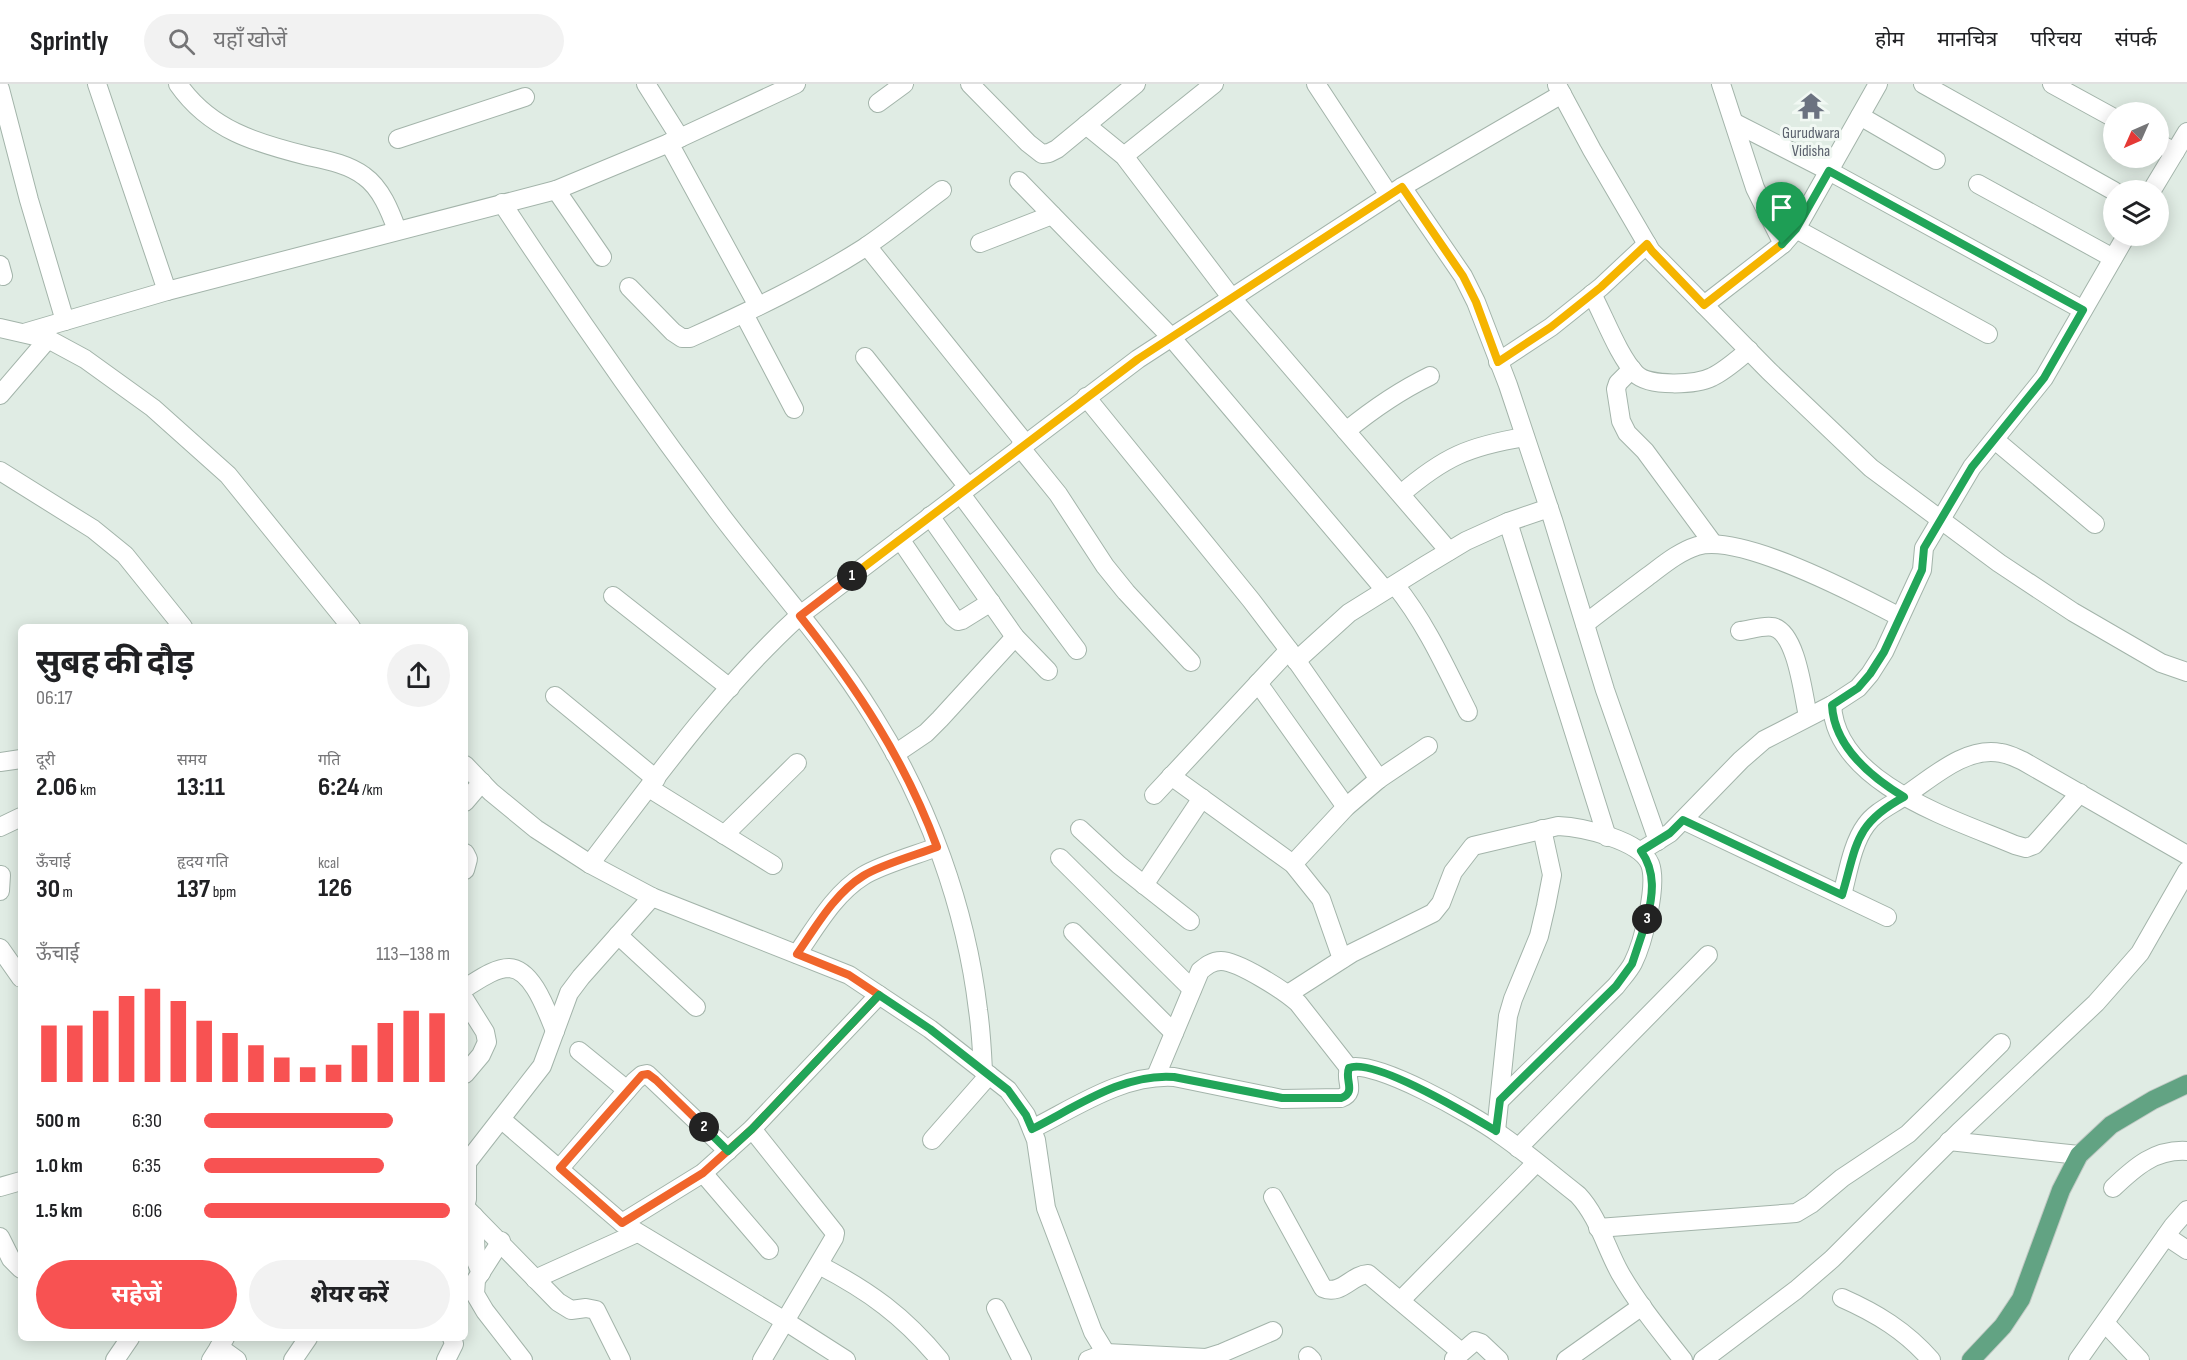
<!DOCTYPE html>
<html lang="hi">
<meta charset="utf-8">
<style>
body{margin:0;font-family:"Sofia Sans Condensed","Noto Sans Devanagari",sans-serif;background:#f2f2f2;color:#202124;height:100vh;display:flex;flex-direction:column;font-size:22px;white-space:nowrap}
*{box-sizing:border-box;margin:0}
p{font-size:20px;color:#757577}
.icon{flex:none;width:33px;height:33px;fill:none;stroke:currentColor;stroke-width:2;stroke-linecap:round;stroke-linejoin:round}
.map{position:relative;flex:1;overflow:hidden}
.side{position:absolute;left:18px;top:540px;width:450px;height:717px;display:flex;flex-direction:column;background:#fff;border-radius:9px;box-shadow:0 3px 15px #0003}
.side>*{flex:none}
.needle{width:39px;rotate:225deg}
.controls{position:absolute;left:2103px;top:18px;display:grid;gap:12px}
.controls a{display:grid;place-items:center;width:66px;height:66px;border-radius:50%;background:#fff;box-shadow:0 3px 15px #0003;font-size:30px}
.pin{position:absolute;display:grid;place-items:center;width:51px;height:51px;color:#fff;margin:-62px -26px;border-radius:50% 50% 50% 0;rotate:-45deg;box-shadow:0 0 6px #0007}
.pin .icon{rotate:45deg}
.km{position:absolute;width:30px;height:30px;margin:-15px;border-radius:50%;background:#222;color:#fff;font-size:16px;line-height:30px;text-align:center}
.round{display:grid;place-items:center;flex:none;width:63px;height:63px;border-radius:32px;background:#f2f2f2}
.headline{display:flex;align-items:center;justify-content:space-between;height:102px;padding:0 18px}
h1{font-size:33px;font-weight:700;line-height:45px}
.metrics{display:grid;grid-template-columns:repeat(3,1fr);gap:9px;height:102px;padding:6px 18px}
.metrics div{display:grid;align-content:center}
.metrics b{font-size:26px;font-weight:700}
.metrics small{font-size:16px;font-weight:400}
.metrics p{font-size:16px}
.chart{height:168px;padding:12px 18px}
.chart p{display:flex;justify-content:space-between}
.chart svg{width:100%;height:108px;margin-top:6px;stroke:#f85252;stroke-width:6}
.action{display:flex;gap:12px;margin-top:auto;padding:12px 18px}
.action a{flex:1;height:69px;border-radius:36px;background:#f85252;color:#fff;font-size:24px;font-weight:700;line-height:69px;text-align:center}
.action a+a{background:#f2f2f2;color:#202124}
ul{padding:0 18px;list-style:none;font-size:20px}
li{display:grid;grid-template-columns:96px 72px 1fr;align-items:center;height:45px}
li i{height:15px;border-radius:8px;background:#f85252}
header{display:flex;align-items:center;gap:36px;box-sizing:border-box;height:84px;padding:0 30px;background:#fff;border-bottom:2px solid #e0e0e0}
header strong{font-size:28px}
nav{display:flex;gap:33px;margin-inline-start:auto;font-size:21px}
.search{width:420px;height:54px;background:#f2f2f2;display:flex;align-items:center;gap:15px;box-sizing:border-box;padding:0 21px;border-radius:33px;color:#757577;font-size:22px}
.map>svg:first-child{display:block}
</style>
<header>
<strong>Sprintly</strong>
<div class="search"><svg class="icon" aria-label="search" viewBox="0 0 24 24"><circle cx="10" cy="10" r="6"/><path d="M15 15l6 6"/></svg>यहाँ खोजें</div>
<nav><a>होम</a><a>मानचित्र</a><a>परिचय</a><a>संपर्क</a></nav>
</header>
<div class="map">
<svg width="2187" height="1276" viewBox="0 0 2187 1276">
<rect width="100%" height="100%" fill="#e0ece4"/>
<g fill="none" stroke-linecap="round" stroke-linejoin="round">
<defs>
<g id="minor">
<polyline points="97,0 167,207"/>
<path d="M178,0C210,46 256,59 308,72C326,76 348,80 364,92C381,104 390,127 397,146"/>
<polyline points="646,0 680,54"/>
<polyline points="970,0 1028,59 1042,70 1049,69 1057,65 1136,0"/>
<polyline points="1316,0 1389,111"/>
<polyline points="1923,0 2114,107"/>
<polyline points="2052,0 2114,34"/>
<polyline points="1557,1 1592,66 1651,167 1769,287 1871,384 1999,479 2073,528 2161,579 2187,588"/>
<polyline points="0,5 29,116 65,237"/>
<polyline points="878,19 904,0"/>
<polyline points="1860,32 1936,76"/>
<polyline points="1735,39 1829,87 2083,226"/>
<polyline points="1086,41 1124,72 1231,213 1449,467"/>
<polyline points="398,55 525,13"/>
<polyline points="669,59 758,222"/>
<polyline points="2158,59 2175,68"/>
<polyline points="1124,72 1214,0"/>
<polyline points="1019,97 1171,253 1385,506"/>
<polyline points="1978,100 2113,174"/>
<polyline points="1402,103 1463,192 1476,218 1508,301 1553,436 1605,606 1658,757"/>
<polyline points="556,106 602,173"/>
<polyline points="2152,106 2187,48"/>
<path d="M502,119C571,224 642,326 717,426C769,495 828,559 873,632C928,719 966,824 978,926C981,946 982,966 983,987"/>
<polyline points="1796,145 1878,0"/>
<polyline points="980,159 1052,131"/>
<polyline points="1783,160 1796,145 1988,250"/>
<polyline points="867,162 1025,359"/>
<polyline points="0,181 3,192"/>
<path d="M629,203L673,248L682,254H690C750,227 809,199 864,164C891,146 916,125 942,106"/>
<path d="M1592,210C1604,232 1619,273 1636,290C1649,303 1696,301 1712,293C1725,287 1737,276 1749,266"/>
<polyline points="1704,221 1783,160 1755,104 1721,0"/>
<polyline points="744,230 794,325"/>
<polyline points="0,244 48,255 85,275 153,324 228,391 351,543"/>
<polyline points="24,249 167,207 556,106 669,59 796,0"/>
<polyline points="865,273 968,403"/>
<polyline points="1498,278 1551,243 1601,203 1647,160"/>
<polyline points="1632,285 1618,299 1616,305 1621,337 1627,349 1645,367 1712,458"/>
<polyline points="0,311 48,255"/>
<polyline points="1086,313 1251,516 1289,566 1379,695"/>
<path d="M1346,347C1373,325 1399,307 1430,292"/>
<polyline points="1995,356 2095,440"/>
<polyline points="1020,363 1058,410 1105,482 1126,508 1191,578"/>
<polyline points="0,387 93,445 125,471 183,543"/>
<polyline points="960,409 1077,566"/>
<path d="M1401,410C1444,373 1469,362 1525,353"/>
<polyline points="930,432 1015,553 1048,587"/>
<polyline points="1508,438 1607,753"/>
<polyline points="900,455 953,533 958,537 962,536 991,518"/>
<path d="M1395,501C1426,539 1446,584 1468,628"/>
<polyline points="613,512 730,604"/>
<path d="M1585,540C1605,524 1626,509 1647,493C1662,482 1678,468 1697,462C1741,449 1858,511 1900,533"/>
<path d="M1740,547C1750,546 1763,541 1773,543C1797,549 1803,611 1808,632"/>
<polyline points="1296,577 1349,529 1426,481 1466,457 1508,438 1549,424"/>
<polyline points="1258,599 1346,723"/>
<polyline points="555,612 656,695"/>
<path d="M1832,621C1836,700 1954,735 2015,761L2026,764L2034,761L2080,709"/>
<polyline points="895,670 926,649 940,635 1015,553"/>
<polyline points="0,678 21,675"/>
<polyline points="465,681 491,708 536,745 590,780 652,813 849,891 930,945 1008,1006 1026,1031 1036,1056 1046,1124 1093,1248 1110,1276"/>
<polyline points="1171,692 1293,780 1321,815 1342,875"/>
<polyline points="649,704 773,781"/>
<polyline points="1154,711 1289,566"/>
<polyline points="465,718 482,698"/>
<polyline points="1683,736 1887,833"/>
<polyline points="0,743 21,733"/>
<polyline points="1080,745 1119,781 1190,837"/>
<polyline points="724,751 797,679"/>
<polyline points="1641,767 1670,749 1741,676 1764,656 1832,621 1858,604 1870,590 1884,568 1922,486 1924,464 1972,383 2044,294 2126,152"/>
<polyline points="465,769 468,775 465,786"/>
<polyline points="1060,774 1192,905"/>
<path d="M590,780C655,695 719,605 799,532L1138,275L1402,103L1562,10"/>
<polyline points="1293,780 1346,723 1379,695 1428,662"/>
<polyline points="1144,801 1202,714"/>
<polyline points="0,807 1,791"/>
<path d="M1842,811C1848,789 1852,760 1866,741C1876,727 1892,721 1906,711C1933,693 1966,662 2001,669C2009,670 2016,674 2023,677L2187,771"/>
<polyline points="1073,848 1174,949"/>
<polyline points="618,851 696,923"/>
<polyline points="0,864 21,894"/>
<path d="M797,870C816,843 834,810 863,792C880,781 916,771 937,763"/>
<path d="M465,904C477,897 494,884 509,884C533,885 547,928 555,947"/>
<path d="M1288,910L1352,869L1433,829L1441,819L1453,788L1473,762L1558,742C1582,743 1640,756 1650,780C1658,801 1643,859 1633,879C1629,887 1622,894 1616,902L1500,1016"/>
<polyline points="465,916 485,948 487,958 481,971 465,990"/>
<polyline points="579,967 627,1006"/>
<path d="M1156,992L1200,887C1206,882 1212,877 1221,877C1238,877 1285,907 1298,919L1349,984"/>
<polyline points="501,1035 622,1139 785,1237 846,1276"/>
<polyline points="752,1045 835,1149 834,1154 762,1276"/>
<path d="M1032,1045C1076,1023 1123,990 1174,993L1282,1015L1341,1014C1357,1008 1344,996 1349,984C1373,974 1475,1032 1498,1049C1526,1068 1551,1090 1578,1111C1598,1132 1606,1164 1620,1189C1638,1220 1661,1248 1683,1276"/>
<polyline points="1496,1047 1508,932 1513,915 1539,852 1546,822 1552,791 1542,745"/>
<polyline points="932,1056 989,991"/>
<polyline points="1949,1057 2079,1071"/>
<polyline points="1518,1064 1708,871"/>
<polyline points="465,1081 542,982 569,909 581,893 652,813"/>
<polyline points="560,1084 635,997 642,991 647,990 728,1067"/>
<polyline points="703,1089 769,1166"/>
<polyline points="0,1103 21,1097"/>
<path d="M2113,1104C2135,1083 2155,1065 2187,1067"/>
<path d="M1273,1113L1323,1204C1341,1212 1351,1191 1368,1190L1461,1268"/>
<polyline points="465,1122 467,1115 467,1079"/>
<polyline points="465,1123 558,1218 571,1226 586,1224 596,1226 621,1276"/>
<polyline points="474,1132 476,1177 481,1189"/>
<polyline points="622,1139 703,1089 752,1045 879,911"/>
<polyline points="1598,1144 1796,1129 1811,1120 1842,1094 1908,1050 2001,959"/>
<polyline points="2166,1152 2187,1166"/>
<polyline points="0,1153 11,1175 21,1185"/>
<polyline points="501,1157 476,1196 475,1210 485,1227 523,1276"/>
<path d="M819,1181C869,1207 904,1232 940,1276"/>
<polyline points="535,1195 637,1149"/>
<path d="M1842,1214C1876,1229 1906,1247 1931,1276"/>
<polyline points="1401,1216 1536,1079"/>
<polyline points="996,1224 1022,1276"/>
<polyline points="2105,1239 2140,1276"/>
<polyline points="219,1263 237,1276"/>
<polyline points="1308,1272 1312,1276"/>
<polyline points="1454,1275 1475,1257 1481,1259 1499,1276"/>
<polyline points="115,1276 130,1254"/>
<polyline points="211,1276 225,1254"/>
<polyline points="293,1276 308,1254"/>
<polyline points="446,1276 454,1260 452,1254"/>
<polyline points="1088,1276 1106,1269 1206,1274 1222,1269 1273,1247"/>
<polyline points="1566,1276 1642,1222"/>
<polyline points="1703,1276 1796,1206 1832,1175 1959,1048 2096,919 2140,869 2187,787"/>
<polyline points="2078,1276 2173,1142 2187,1126"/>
</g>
<polyline id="major" points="1971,1276 2003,1242 2021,1215 2061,1106 2079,1071 2111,1041 2153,1016 2187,1000"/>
</defs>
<use href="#minor" stroke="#a3b4aa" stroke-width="20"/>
<use href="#major" stroke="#c1c9c4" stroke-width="20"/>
<use href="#minor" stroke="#fff" stroke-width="18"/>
<use href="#major" stroke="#62a383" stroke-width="18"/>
</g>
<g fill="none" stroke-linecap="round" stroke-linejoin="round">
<defs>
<polyline id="split-1" points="852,492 1138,275 1402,103 1463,192 1476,218 1498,278 1551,243 1601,203 1647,160 1652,167 1704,221 1782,160"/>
<path id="split-2" d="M704,1043L656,996L648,990L642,991L560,1084L622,1139L703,1089L752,1045L879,911L849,891L797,870C816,843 834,810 863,792C880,781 916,771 937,763C905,676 857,604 800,532L852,492"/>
<path id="split-3" d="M704,1043L728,1067L752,1045L879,911L930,945L1008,1006L1026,1031L1032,1045C1076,1023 1123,989 1174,993L1282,1014H1341C1357,1008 1344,996 1349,984C1374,973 1471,1032 1496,1047L1500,1016L1616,902L1632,880L1647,835"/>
<path id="split-4" d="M1647,835C1653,811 1656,788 1641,767L1670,749L1683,736L1842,811C1857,761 1854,740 1904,713C1871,693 1834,662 1832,621L1858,604L1870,590L1884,568L1922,486L1924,464L1972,383L2044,294L2083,226L1829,87L1796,145L1782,160"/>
</defs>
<use href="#split-1" stroke="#fff" stroke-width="12"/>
<use href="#split-2" stroke="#fff" stroke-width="12"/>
<use href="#split-3" stroke="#fff" stroke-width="12"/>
<use href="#split-4" stroke="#fff" stroke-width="12"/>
<use href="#split-1" stroke="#f5b400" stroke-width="8"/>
<use href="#split-2" stroke="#f0652b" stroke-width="8"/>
<use href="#split-3" stroke="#22a559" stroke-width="8"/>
<use href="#split-4" stroke="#22a559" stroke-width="8"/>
</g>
<defs>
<symbol id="temple-bare" viewBox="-9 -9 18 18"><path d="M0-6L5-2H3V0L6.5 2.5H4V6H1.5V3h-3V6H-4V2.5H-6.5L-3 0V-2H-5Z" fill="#6b7280" stroke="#f1f8f3" stroke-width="2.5" paint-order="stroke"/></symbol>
</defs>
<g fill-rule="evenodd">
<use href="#temple-bare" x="1792" y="3" width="38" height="38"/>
</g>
<g text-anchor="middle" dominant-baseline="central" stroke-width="6" stroke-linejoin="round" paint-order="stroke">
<g font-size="16" fill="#5b616d" stroke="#f1f8f3">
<text x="1811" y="49">Gurudwara<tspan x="1811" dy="18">Vidisha</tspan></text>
</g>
</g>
</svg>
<div class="controls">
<a><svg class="needle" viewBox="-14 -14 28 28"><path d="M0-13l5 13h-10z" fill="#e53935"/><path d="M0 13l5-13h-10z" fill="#757577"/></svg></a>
<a><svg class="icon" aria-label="layers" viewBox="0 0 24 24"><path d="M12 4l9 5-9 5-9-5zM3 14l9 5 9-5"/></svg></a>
</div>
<div class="pin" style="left:1782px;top:160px;background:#1e9e55"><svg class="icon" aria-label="arrive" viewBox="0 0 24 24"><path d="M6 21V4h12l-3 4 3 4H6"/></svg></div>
<b class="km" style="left:852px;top:492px">1</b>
<b class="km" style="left:704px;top:1043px">2</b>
<b class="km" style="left:1647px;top:835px">3</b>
<section class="side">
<div class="headline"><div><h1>सुबह की दौड़</h1><p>06:17</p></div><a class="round"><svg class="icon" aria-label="share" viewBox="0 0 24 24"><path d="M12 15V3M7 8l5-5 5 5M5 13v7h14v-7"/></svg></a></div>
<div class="metrics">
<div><p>दूरी</p><b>2.06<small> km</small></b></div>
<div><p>समय</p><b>13:11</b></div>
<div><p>गति</p><b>6:24<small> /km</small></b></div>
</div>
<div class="metrics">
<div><p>ऊँचाई</p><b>30<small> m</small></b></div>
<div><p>हृदय गति</p><b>137<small> bpm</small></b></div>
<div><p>kcal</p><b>126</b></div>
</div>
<div class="chart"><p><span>ऊँचाई</span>113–138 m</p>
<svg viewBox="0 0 160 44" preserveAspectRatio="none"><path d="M5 44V21M15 44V21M25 44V15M35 44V9M45 44V6M55 44V11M65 44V19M75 44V24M85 44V29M95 44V34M105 44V38M115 44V37M125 44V29M135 44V20M145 44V15M155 44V16"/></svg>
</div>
<ul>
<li><b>500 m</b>6:30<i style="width:77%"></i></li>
<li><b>1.0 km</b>6:35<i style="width:73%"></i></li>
<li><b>1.5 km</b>6:06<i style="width:100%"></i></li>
</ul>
<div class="action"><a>सहेजें</a><a>शेयर करें</a></div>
</section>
</div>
